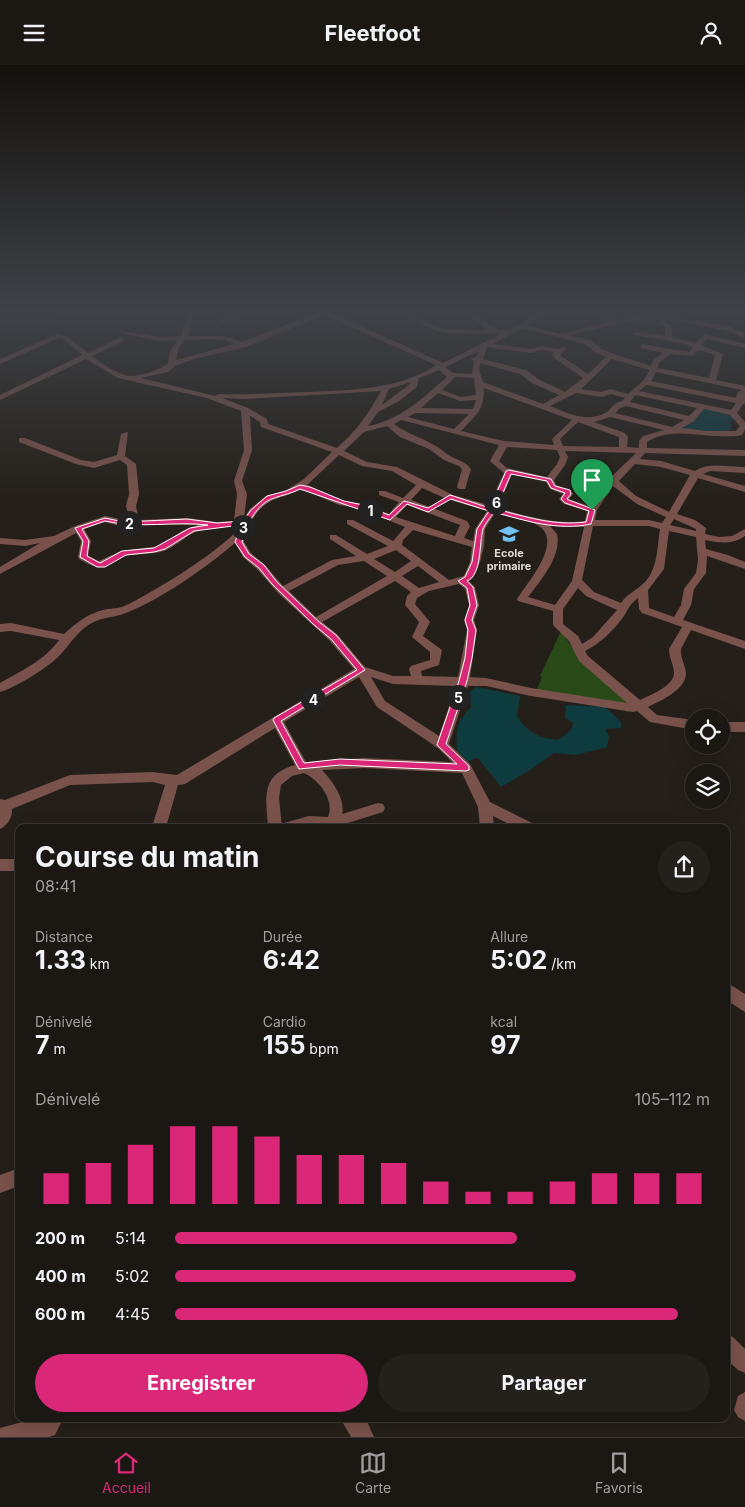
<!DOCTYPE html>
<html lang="fr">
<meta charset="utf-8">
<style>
body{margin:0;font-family:Inter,sans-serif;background:#24201b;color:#f1f3f6;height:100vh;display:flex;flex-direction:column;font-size:19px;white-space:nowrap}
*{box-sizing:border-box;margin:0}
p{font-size:16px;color:#a09f9f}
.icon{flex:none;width:28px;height:28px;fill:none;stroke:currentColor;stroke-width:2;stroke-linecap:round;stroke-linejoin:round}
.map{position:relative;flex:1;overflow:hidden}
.sheet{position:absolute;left:15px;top:759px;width:715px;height:598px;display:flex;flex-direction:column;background:#1b1712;border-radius:10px;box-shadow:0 5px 20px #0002,0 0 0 1px #393632}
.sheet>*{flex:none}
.fabs{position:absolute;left:685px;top:644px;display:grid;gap:10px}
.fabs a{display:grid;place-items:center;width:45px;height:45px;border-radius:50%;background:#1b1712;box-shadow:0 5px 20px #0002,0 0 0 1px #393632;font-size:25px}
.pin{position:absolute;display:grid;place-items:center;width:42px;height:42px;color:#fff;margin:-51px -21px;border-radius:50% 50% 50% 0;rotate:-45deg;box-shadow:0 0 5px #0007}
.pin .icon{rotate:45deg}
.km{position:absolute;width:25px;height:25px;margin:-12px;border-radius:50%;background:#222;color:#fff;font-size:14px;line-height:25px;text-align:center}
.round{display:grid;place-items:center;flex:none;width:52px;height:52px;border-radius:26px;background:#24201b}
.summary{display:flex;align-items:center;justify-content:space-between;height:85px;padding:0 20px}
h1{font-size:28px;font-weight:700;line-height:38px}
.stats{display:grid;grid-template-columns:repeat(3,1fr);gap:8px;height:85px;padding:5px 20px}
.stats div{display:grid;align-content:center}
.stats b{font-size:25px;font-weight:700}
.stats small{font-size:14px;font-weight:400}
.stats p{font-size:14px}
.chart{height:140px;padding:10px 20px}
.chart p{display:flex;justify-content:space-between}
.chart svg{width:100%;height:90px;margin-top:5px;stroke:#db2777;stroke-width:6}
.action{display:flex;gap:10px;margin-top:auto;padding:10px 20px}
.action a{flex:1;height:58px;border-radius:30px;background:#db2777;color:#fff;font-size:20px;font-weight:700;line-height:58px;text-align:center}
.action a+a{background:#24201b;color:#f1f3f6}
ul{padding:0 20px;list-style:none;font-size:16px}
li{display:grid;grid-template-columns:80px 60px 1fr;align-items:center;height:38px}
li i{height:12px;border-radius:6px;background:#db2777}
header{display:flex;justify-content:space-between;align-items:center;height:65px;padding:0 20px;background:#1b1712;font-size:22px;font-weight:700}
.menu{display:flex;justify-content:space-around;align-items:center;height:70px;border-top:1px solid #393632;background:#1b1712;font-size:14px;color:#a09f9f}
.menu a{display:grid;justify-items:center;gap:2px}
.menu .current{color:#db2777}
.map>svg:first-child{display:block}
</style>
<header><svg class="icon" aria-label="menu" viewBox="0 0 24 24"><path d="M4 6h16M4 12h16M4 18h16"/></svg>Fleetfoot<svg class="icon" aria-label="person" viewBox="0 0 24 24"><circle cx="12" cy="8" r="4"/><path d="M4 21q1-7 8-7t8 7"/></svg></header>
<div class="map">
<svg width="745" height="1372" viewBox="0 0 745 1372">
<rect width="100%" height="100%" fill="#241f18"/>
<g fill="#294a17">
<polygon points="0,246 68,246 73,250 46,255 0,255"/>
<polygon points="561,566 576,588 630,641 628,647 607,638 536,627 542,612 540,611"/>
</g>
<g fill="#0e3b3e">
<polygon points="704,343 734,352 734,354 729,358 732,360 730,365 724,368 683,364"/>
<path d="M476,622L520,631L517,652C530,668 537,673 558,675L569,667L574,658L565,653L566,640L605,642L621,657V663L605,664L609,671L607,682L576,690L554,688L530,705L501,722L479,694L475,693L468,697L457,686C456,665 456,658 471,642L469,628Z"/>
</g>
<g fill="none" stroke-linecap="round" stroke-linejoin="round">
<g fill="#79524b" fill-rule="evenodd">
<polygon points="71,246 78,246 83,251 78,252"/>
<path d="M188,246H194L188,271H225L242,277L321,246H330L329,247L443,298L501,269L442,268L392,246H400L443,264L488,265L462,246C480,244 489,268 507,265C521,263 533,246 550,246L527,261L561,269L609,257L593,246H600L616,255L646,249L658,250L669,246H678L666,251L731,262L745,269V274L729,266L666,254L665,257L672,260V272L695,278L705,269L745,279V283L707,274L701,280L723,289L716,315L745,321V339H743L737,348L745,357V365L742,370C711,376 673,359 647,377V383L745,385V391L645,388L640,394L661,396L695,406C709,397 729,402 745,402V408L710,406L703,409L745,421V427L698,413L677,449L695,455L706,463L705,469L719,472L732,471L745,464V471C732,480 720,478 705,475L706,484L728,490L745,497V504L707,491L706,508L694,524L691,540L683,555L745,576V584L691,565L681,584C680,593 685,599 686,608C686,625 660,636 648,642L657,650L694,655V665L650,657L637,646L633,647L531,631L486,621H468L449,679L470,699L490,737L532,758L534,762H515L493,751L494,762H480L478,742L462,708L364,703L322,705C332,715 346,735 342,749L378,738L383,739L385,743L383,747L335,762H282L284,758L309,751L328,752C335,735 319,715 304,708L292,711L281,720L279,733L282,762H268C266,733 260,710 295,700L275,663L185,719L178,720L166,762H152L165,720L153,717L70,720L12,744C13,752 7,761 0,764V734L5,735L70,710L153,707L177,710L354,604L329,575L278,528L257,504L243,492L235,478C207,502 160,535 126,548C113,553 99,552 87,561C76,569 70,579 61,589C49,602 17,622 0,627V618C21,606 45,595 59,575L11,566L0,567V559L11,558L64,569C76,558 87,549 103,545C109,543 116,544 122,542C146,532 228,482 240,461C226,462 214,462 201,465C187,469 177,481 164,486C151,490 138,488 125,491C101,497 109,511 79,494L78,492L81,476L76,468L0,509V502L40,478L25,481L0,479V473L25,475L54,471L75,461L105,451L130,456L126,441L129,429L127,400L120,395L94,403L76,399L19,377V373H25L81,395L94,397L117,390L121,369L128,367L125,391L136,399L139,429L136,441L139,455L187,453L217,457L234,456L237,429L234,416L244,385L241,346L207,333L118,313L86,294L0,335V330L82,290L64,274L59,273L0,299V294L58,269L68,272L88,288L121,272L125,274L124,276L92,291C101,298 119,311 131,311C141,311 160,305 168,298L170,286L178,275L160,276L125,269V267L160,272L181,271ZM324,250L436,300C400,325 349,325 307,327C277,328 248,330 219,329L215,331L141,313L168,307L175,301L194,294L246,282ZM646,253L659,254V259L665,261V271L636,267L634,268V270L680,278L693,282L689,287L641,279V283L663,288L653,295L651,301L614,289L602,284L590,275L568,270ZM522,263L585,279L596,288L606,292L588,309L560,290L566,284L565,282L558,284L542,281L531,284L493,279ZM212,274L224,275L235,279L176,295L179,282L185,275ZM487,282L531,288L542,285L554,287L552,289L554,293L583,313L565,327L538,314L526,305L483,294ZM700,285L715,290L709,313L658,303L659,298L670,289L691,291ZM479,286L476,292L470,294L474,296L472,309L453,308L445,302ZM612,294L650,305L643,316L628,329L610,324L601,327L581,324ZM480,298L520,309L532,318L559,330L543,339L483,317L479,305ZM439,305L447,312C422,333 401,355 368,361L378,347L399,336L417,322L419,313ZM656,307L742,325L737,328L736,333L651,316ZM455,312L474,313L476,330L461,332L442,325ZM411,317L410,319L382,340L389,324ZM647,320L736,338L731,345L639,326ZM484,323L572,355L552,374L554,380L504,376L461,366C476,350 484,346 484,323ZM381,326C368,350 357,365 337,383L268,359L267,354L248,343L222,333L246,334ZM438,328L460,336L476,335L473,344L421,343ZM576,328L602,332L611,329L625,333C622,337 619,336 615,339C612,341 610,345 607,347C588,359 568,348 550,341ZM635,330L697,343L689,351L630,337ZM626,341L684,355L672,362L615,348L620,343ZM704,344L730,350L740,361L736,366H707L682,363L694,356ZM415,348L469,349L454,364L408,352ZM250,351L260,357L261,362L332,387L304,414L285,426L266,431L250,444L244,453L247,429L242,416L252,385ZM610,352L664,365L643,371L639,376V383L627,382L628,372L625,368L594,357ZM401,355L499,380L490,396L504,408L489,440L453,430L397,402L367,397L344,386L364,367L387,361L400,372L429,384L444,395L459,401L462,404L457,422L459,424H465L471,404C466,397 460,396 452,392C446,389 441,384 436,381C421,372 409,370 394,359ZM578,357L619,372V382L563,381L560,374ZM507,382L557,385L560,392L557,399L547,412L507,403L499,396ZM565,386L636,388L610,413L590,441L570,435L569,434L573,429L570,425L556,420L554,415L565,400L568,392ZM339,390L362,401L392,406L416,420L403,433L385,426H379V430L399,437L389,449L364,439L344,436L307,420ZM635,399L661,402L690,410L669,447L636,431L619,416ZM512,409L546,417L550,424L563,429L559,434L564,439L587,446L585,456C554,460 527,451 498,443ZM613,421L637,439L666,452L662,458L649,455H595L597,445ZM422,423L447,434L487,446L475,464L473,476L464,473L470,461L467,456L411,435ZM299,425L306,426L339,440L359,443L405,462L393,476L353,455H347V459L388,481L367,489L336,470H330V474L356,491L332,495L283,521L265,500L251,488L244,477C247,461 257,442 273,435C282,431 291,430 299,425ZM407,440L460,460L455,471L396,452ZM495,448C508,452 525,454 537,460C565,475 528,517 517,534L518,536L553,546V560L569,576L579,596L627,638L531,623L486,613L470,612L477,565L474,555L479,540L475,522L469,516L473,513L480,497L484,481L485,464ZM674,454L696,464V466L670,460ZM105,457L124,462L158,459L198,460L184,465L159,481L121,486L99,496L88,491L91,476L84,464ZM550,461L584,462L572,516L555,540L528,532C540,516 562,491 557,469ZM593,461H649L660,464C657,482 658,503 645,517C637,525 627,529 621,538L594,527L582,515ZM413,465L472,482L470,497L464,511L449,515L402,480L403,475ZM669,466L696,472L698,495L696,508L684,524L681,540L674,552L649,543L648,525L664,504ZM396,485L411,496L395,507L374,494ZM364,496L387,511L316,552L289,526L338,500ZM418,501L439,517L419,523L402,511ZM395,516L411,527L407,531L405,540L419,557L412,572L430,587V595L411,601L409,604L411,611H393L365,602L337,569L322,557ZM459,519L465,524L469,540L464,555L467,565L458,612L422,611L421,606L439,600L442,585L423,571L430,557L415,539L417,533L429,526ZM578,523L586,531L617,545L593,572L582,579L578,571L563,559V544ZM638,533L639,544L642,548L682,562L669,584C669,593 674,600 674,608C674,621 650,630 640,635L588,591L585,586C601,578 613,566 624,551C628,544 631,538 638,533ZM359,612L377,642L438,683L452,697L364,693L306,697L284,657ZM371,612L393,619L456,621L439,671L385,636Z"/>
<polygon points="245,246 253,246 222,258 217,257"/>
<polygon points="690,246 745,246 745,250 719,251"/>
<rect x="721" y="657" width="24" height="10"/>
<rect x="0" y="794" width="19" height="12"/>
<polygon points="726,917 745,929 745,947 726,935"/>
<polygon points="19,1103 19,1121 0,1128 0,1110"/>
<polygon points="726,1269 733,1272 745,1284 745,1308 738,1305 726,1294"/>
<polygon points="745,1327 745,1356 738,1352 734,1345 738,1331"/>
<polygon points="41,1352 64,1352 55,1370 49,1372 0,1372 0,1363"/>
<polygon points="343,1352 365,1352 374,1372 351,1372 343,1358"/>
</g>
</g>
<linearGradient id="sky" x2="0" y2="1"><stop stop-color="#14110d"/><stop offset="0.56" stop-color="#3f4248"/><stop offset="1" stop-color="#3f4248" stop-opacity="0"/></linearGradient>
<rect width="745" height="438" fill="url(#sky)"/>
<path fill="#db2777" stroke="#fff" fill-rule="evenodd" d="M509,405L551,414L555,421L570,425L571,429L567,434L569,435L595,445L591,459C558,466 526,456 494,447C490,453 485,459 483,464C479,478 482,510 467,516L473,522L477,540L472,555L476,565L472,593L467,616L446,679L469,701V705L466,706L340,700L299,704L273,655L274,653L357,605L331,574L313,559L272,519L259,503L245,492L235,477L241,460L194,466L165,484L154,487L126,490L105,502H97L80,492L83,476L75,463L105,453L124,457L187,454L217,458L243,456L251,445L267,431L286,426L300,420L310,422L344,436L363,440L389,450L404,436L428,443L450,430L490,443L506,406ZM511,409L547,416L551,423L565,428L561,434L565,438L589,446L586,457C555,461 526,452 496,444ZM300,424L390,455L407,439L428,447L451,434L489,446L477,464L472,497L465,512L458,516L467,523L470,540L465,555L468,565L465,593L459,616L437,680L457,699L340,694L304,698L281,656L365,605L336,570L318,556L276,516L264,500L249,489L242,477C247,460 255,440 274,433C283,430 292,428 300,424ZM105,456C139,464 174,456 208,460L190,463L154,483L122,486L100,498L87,491L89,476L82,464Z"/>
<defs>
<symbol id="school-bare" viewBox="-9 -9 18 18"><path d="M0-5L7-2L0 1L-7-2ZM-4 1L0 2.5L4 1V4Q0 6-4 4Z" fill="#70c2f4" stroke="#241f18" stroke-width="2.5" paint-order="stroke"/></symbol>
</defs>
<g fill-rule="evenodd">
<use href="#school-bare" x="495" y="455" width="28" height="28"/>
</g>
<g text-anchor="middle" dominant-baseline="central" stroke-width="4.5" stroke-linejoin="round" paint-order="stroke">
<g font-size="11" font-weight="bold" fill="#dddad5" stroke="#241f18">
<text x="509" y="488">Ecole<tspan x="509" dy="13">primaire</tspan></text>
</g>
</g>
</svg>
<div class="fabs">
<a><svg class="icon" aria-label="locate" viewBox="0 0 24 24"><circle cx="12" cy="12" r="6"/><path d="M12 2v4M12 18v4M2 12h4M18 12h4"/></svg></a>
<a><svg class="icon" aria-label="layers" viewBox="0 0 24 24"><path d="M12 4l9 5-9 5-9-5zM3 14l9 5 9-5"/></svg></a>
</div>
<div class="pin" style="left:592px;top:445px;background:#1e9e55"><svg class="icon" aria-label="arrive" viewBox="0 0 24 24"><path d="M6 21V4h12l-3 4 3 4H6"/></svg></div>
<b class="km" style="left:370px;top:445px">1</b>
<b class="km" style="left:129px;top:458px">2</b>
<b class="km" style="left:243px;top:462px">3</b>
<b class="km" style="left:313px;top:634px">4</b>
<b class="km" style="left:458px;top:632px">5</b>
<b class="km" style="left:496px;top:437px">6</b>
<section class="sheet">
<div class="summary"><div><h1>Course du matin</h1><p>08:41</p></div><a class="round"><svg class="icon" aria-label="share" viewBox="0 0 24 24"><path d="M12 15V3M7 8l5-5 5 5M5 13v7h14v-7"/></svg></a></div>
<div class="stats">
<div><p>Distance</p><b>1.33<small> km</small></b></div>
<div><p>Durée</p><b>6:42</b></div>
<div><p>Allure</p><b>5:02<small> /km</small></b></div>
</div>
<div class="stats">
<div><p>Dénivelé</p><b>7<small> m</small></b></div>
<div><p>Cardio</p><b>155<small> bpm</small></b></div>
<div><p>kcal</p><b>97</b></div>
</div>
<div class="chart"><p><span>Dénivelé</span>105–112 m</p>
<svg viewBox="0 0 160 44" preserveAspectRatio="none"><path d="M5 44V29M15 44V24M25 44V15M35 44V6M45 44V6M55 44V11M65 44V20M75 44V20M85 44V24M95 44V33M105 44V38M115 44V38M125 44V33M135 44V29M145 44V29M155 44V29"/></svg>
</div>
<ul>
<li><b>200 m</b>5:14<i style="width:64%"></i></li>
<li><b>400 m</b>5:02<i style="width:75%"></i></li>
<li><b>600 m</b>4:45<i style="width:94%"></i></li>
</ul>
<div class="action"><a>Enregistrer</a><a>Partager</a></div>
</section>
</div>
<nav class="menu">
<a class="current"><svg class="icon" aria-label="home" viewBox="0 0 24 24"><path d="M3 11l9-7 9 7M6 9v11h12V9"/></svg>Accueil</a>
<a><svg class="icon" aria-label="map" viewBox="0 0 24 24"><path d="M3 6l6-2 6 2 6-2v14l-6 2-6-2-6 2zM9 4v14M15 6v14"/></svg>Carte</a>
<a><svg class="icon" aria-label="saved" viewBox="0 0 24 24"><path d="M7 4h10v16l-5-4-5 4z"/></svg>Favoris</a>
</nav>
